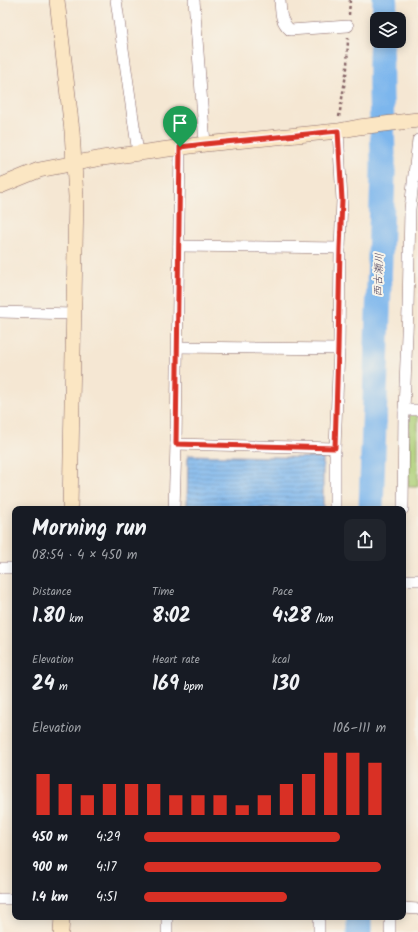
<!DOCTYPE html>
<meta charset="utf-8">
<style>
body{margin:0;font-family:Kalam,"Klee One",sans-serif;background:#20242c;color:#f1f3f6;height:100vh;display:flex;flex-direction:column;font-size:15px;white-space:nowrap}
*{box-sizing:border-box;margin:0}
p{font-size:13px;color:#9ea1a6}
.icon{flex:none;width:22px;height:22px;fill:none;stroke:currentColor;stroke-width:2;stroke-linecap:round;stroke-linejoin:round}
.map{position:relative;flex:1;overflow:hidden}
.drawer{position:absolute;left:12px;top:506px;width:394px;height:414px;display:flex;flex-direction:column;background:#171b24;border-radius:8px;box-shadow:0 2px 10px #0003}
.drawer>*{flex:none}
.fabs{position:absolute;left:370px;top:12px;display:grid;gap:8px}
.fabs a{display:grid;place-items:center;width:36px;height:36px;border-radius:8px;background:#171b24;box-shadow:0 2px 10px #0003;font-size:20px}
.pin{position:absolute;display:grid;place-items:center;width:34px;height:34px;color:#fff;margin:-41px -17px;border-radius:50% 50% 50% 0;rotate:-45deg;box-shadow:0 0 4px #0007}
.pin .icon{rotate:45deg}
.round{display:grid;place-items:center;flex:none;width:42px;height:42px;border-radius:8px;background:#20242c}
.summary{display:flex;align-items:center;justify-content:space-between;height:68px;padding:0 20px}
h1{font-size:22px;font-weight:600;line-height:30px}
.figures{display:grid;grid-template-columns:repeat(3,1fr);gap:6px;height:68px;padding:4px 20px}
.figures div{display:grid;align-content:center}
.figures b{font-size:20px;font-weight:600}
.figures small{font-size:11px;font-weight:400}
.figures p{font-size:11px}
.chart{height:112px;padding:8px 20px}
.chart p{display:flex;justify-content:space-between}
.chart svg{width:100%;height:72px;margin-top:4px;stroke:#d93025;stroke-width:6}
ul{padding:0 20px;list-style:none;font-size:13px}
li{display:grid;grid-template-columns:64px 48px 1fr;align-items:center;height:30px}
li i{height:10px;border-radius:5px;background:#d93025}
.map>svg:first-child{display:block}
</style>
<div class="map">
<svg width="418" height="932" viewBox="0 0 418 932">
<defs>
<pattern id="water-rules" width="6" height="5" patternUnits="userSpaceOnUse"><rect width="6" height="5" fill="#7bb6ed"/><path d="M0 2.5h6" fill="none" stroke="#6793c0"/></pattern>
</defs>
<rect width="100%" height="100%" fill="#f7f3e8"/>
<filter id="ink" filterUnits="userSpaceOnUse"><feTurbulence type="fractalNoise" baseFrequency=".025" numOctaves="2"/><feDisplacementMap in="SourceGraphic" scale="8" xChannelSelector="R" yChannelSelector="G"/><feConvolveMatrix kernelMatrix="1 2 1 2 8 2 1 2 1" color-interpolation-filters="sRGB"/></filter>
<filter id="wash" filterUnits="userSpaceOnUse"><feTurbulence type="fractalNoise" baseFrequency=".012" numOctaves="4" result="noise"/><feDisplacementMap in="SourceGraphic" scale="16" xChannelSelector="R" yChannelSelector="G"/><feGaussianBlur stdDeviation="0.9" result="paint"/><feColorMatrix in="noise" values="0 0 0 0 0 0 0 0 0 0 0 0 0 0 0 0 0 1.4 0 .05"/><feComposite in="paint" operator="in"/></filter>
<g filter="url(#wash)">
<rect width="100%" height="100%" fill="#f5e7d3"/>
<polygon fill="#adcf77" stroke="#7c7751" points="409,414 418,414 418,487 408,487"/>
<polygon fill="url(#water-rules)" stroke="#626a8c" points="188,455 323,458 323,509 187,509"/>
<g fill="none" stroke-linecap="round" stroke-linejoin="round">
<g stroke="#7bb6ed" stroke-width="25">
<polyline points="384,19 385,0"/>
<path d="M371,509C374,397 380,286 383,174C384,130 378,85 382,41"/>
<polyline points="359,917 359,932"/>
</g>
</g>
</g>
<g filter="url(#ink)">
<g fill="none" stroke-linecap="round" stroke-linejoin="round">
<defs>
<g id="street">
<polyline points="116,0 138,153"/>
<polyline points="194,0 205,144"/>
<path d="M280,0C281,13 280,21 290,30L348,26"/>
<polyline points="179,246 340,248"/>
<polyline points="0,312 73,314"/>
<polyline points="178,347 339,349"/>
<polyline points="404,410 418,410"/>
<polyline points="176,444 335,448"/>
<polyline points="174,509 176,444 180,147"/>
<polyline points="335,509 335,448 339,349 340,248 342,200 338,131"/>
<polyline points="403,509 404,410 408,309 410,209 418,140"/>
<polyline points="0,568 15,568"/>
<polyline points="403,580 418,580"/>
<polyline points="0,899 15,899"/>
<polyline points="403,908 418,909"/>
<polyline points="167,932 167,917"/>
<polyline points="319,932 319,917"/>
<polyline points="390,932 390,917"/>
</g>
<g id="secondary">
<polyline points="57,0 72,131 76,197 70,509"/>
<polyline points="0,186 39,170 102,158 205,144 338,131 359,127 418,120"/>
<polyline points="61,932 62,917"/>
</g>
</defs>
<use href="#street" stroke="#866566" stroke-width="12"/>
<use href="#secondary" stroke="#866566" stroke-width="16"/>
<g stroke="#866566" stroke-width="2.5" stroke-dasharray="3 3" stroke-linecap="butt">
<polyline points="349,15 350,0"/>
<polyline points="339,117 347,68 348,38"/>
</g>
<use href="#street" stroke="#fff" stroke-width="11"/>
<use href="#secondary" stroke="#fbe6c3" stroke-width="15"/>
</g>
</g>
<g fill="none" stroke-linecap="round" stroke-linejoin="round" filter="url(#ink)">
<defs>
<polygon id="route" points="338,131 342,200 340,248 338,349 335,448 176,444 180,147 205,144"/>
</defs>
<use href="#route" stroke="#fff" stroke-width="8"/>
<use href="#route" stroke="#d93025" stroke-width="5"/>
</g>
<g text-anchor="middle" dominant-baseline="central" stroke-width="4" stroke-linejoin="round" paint-order="stroke">
<g font-size="11" font-style="italic" fill="#594c65" stroke="#f7f3e8">
<text transform="translate(379 275) rotate(-88)">西古瀬川</text>
</g>
</g>
</svg>
<div class="fabs">
<a><svg class="icon" aria-label="layers" viewBox="0 0 24 24"><path d="M12 4l9 5-9 5-9-5zM3 14l9 5 9-5"/></svg></a>
</div>
<div class="pin" style="left:180px;top:147px;background:#1e9e55"><svg class="icon" aria-label="arrive" viewBox="0 0 24 24"><path d="M6 21V4h12l-3 4 3 4H6"/></svg></div>
<section class="drawer">
<div class="summary"><div><h1>Morning run</h1><p>08:54 · 4 × 450 m</p></div><a class="round"><svg class="icon" aria-label="share" viewBox="0 0 24 24"><path d="M12 15V3M7 8l5-5 5 5M5 13v7h14v-7"/></svg></a></div>
<div class="figures">
<div><p>Distance</p><b>1.80<small> km</small></b></div>
<div><p>Time</p><b>8:02</b></div>
<div><p>Pace</p><b>4:28<small> /km</small></b></div>
</div>
<div class="figures">
<div><p>Elevation</p><b>24<small> m</small></b></div>
<div><p>Heart rate</p><b>169<small> bpm</small></b></div>
<div><p>kcal</p><b>130</b></div>
</div>
<div class="chart"><p><span>Elevation</span>106–111 m</p>
<svg viewBox="0 0 160 44" preserveAspectRatio="none"><path d="M5 44V19M15 44V25M25 44V32M35 44V25M45 44V25M55 44V25M65 44V32M75 44V32M85 44V32M95 44V38M105 44V32M115 44V25M125 44V19M135 44V6M145 44V6M155 44V12"/></svg>
</div>
<ul>
<li><b>450 m</b>4:29<i style="width:81%"></i></li>
<li><b>900 m</b>4:17<i style="width:98%"></i></li>
<li><b>1.4 km</b>4:51<i style="width:59%"></i></li>
</ul>
</section>
</div>
